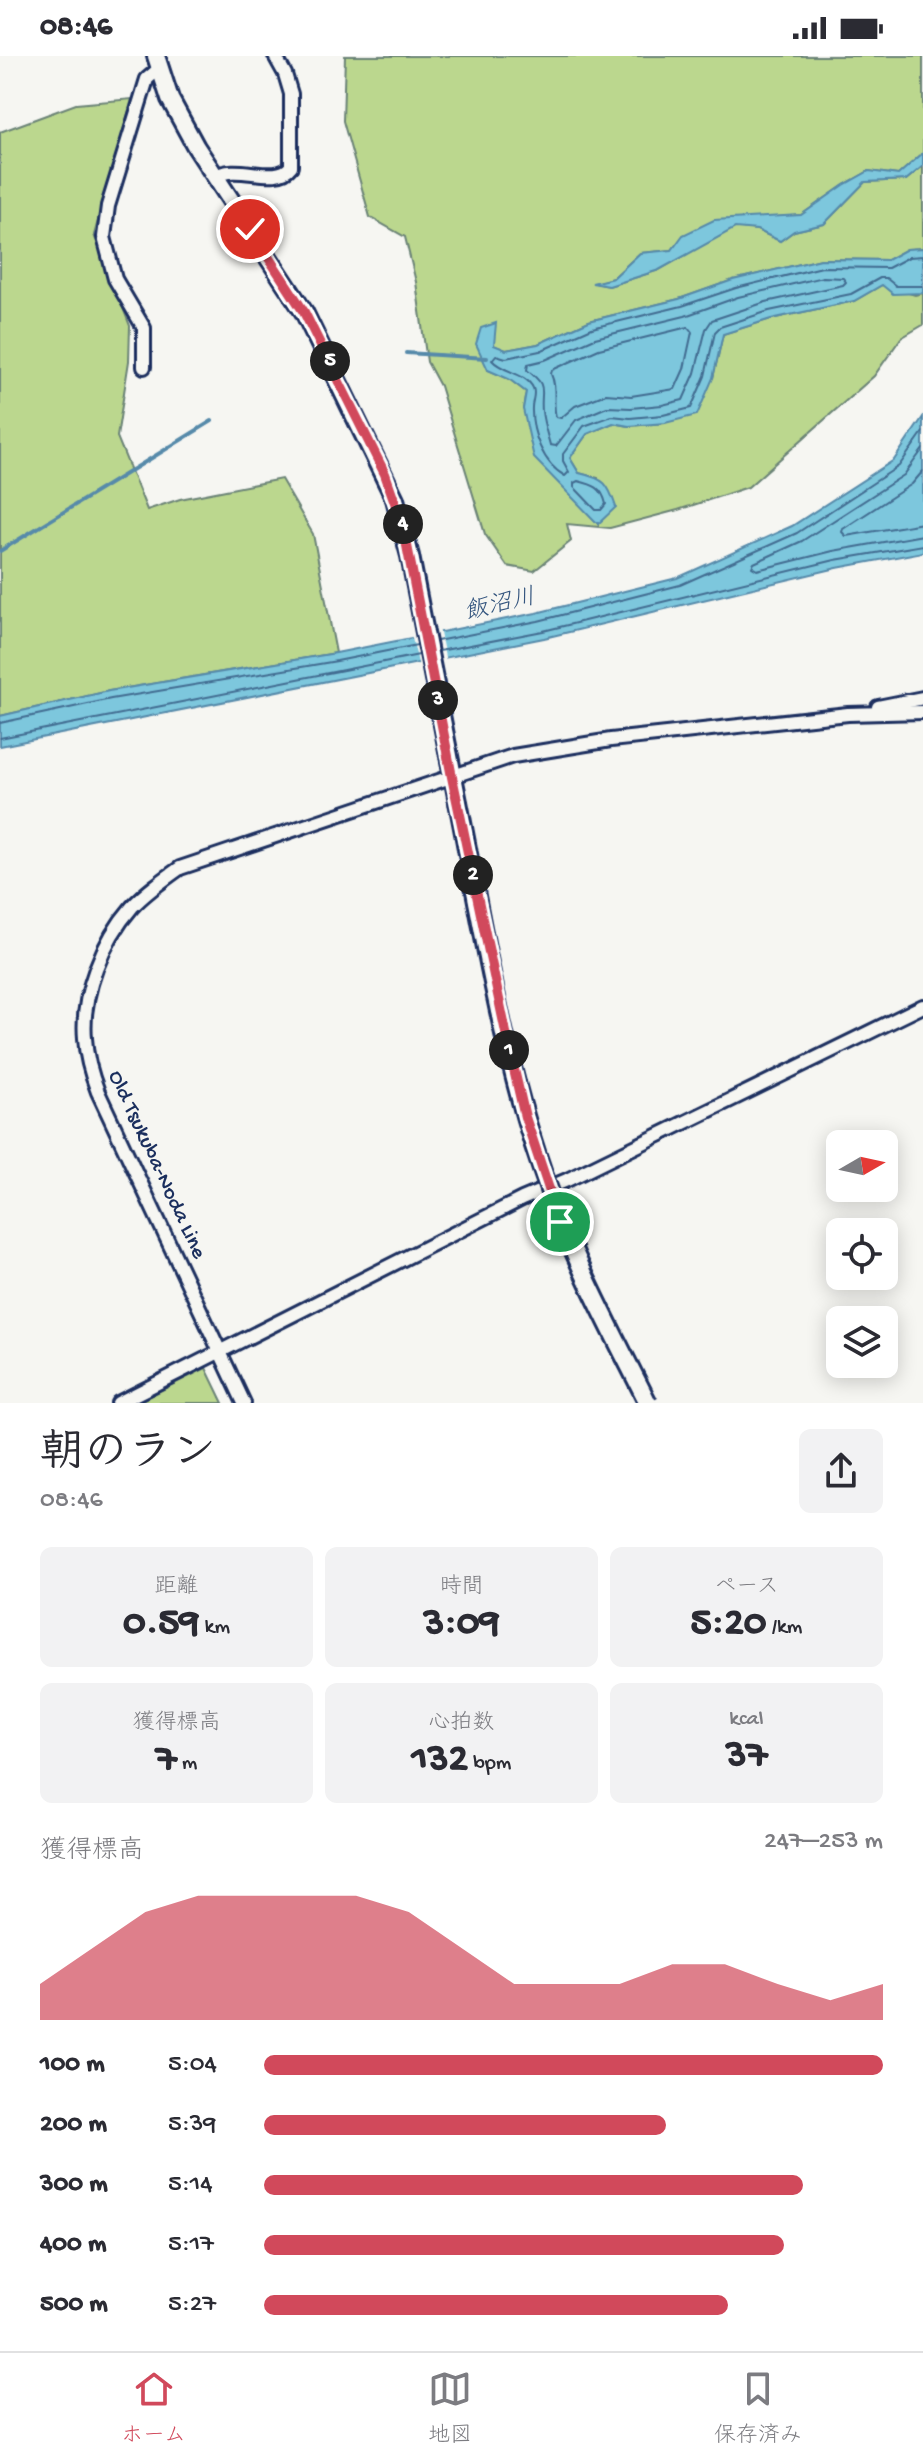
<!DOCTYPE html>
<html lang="ja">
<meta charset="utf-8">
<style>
body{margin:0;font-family:"Gochi Hand","Klee One",sans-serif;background:#f2f2f3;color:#2b2b33;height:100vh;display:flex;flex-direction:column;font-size:30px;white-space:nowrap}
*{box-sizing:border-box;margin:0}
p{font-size:26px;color:#7c7c81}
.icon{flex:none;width:44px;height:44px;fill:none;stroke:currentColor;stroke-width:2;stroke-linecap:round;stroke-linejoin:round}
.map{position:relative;height:1347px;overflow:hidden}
.sheet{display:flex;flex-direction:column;background:#fff;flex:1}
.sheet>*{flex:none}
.needle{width:52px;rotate:81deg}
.buttons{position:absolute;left:826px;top:1074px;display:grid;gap:16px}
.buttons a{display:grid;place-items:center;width:72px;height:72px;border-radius:12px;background:#fff;box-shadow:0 4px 20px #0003;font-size:40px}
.pin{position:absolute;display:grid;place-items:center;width:68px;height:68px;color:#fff;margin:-34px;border:4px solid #fff;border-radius:50%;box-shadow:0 2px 8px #0007}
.km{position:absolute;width:40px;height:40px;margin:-20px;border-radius:50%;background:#222;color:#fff;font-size:22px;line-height:40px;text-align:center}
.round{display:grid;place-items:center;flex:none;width:84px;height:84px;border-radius:12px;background:#f2f2f3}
.overview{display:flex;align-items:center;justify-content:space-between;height:136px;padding:0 40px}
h1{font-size:44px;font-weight:800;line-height:60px}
.metrics{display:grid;grid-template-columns:repeat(3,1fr);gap:12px;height:136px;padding:8px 40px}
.metrics div{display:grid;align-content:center;border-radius:12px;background:#f2f2f3;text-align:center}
.metrics b{font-size:40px;font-weight:800}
.metrics small{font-size:22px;font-weight:400}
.metrics p{font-size:22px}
.chart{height:224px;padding:16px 40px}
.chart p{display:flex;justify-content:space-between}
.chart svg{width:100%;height:144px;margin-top:8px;fill:#d1495b;opacity:.7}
ul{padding:0 40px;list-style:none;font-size:26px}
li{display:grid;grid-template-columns:128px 96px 1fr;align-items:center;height:60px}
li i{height:20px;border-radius:10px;background:#d1495b}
.status{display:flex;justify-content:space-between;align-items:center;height:56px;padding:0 40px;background:#fff;direction:ltr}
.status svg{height:22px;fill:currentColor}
.dock{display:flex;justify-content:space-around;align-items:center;height:112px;border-top:2px solid #e1e1e2;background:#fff;font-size:22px;color:#7c7c81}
.dock a{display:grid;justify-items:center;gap:4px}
.dock .active{color:#d1495b}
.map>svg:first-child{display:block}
</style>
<div class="status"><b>08:46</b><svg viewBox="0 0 49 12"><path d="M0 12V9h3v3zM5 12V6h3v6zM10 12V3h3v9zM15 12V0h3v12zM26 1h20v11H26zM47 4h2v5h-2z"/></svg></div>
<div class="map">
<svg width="923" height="1347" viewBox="0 0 923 1347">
<rect width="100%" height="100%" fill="#f6f6f2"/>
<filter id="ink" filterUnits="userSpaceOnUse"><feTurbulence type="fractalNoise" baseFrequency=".0125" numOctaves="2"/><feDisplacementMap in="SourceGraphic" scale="16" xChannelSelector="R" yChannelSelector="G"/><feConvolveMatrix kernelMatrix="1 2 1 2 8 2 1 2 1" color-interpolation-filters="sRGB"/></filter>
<g filter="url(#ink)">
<g fill="#bbd78e" stroke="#6b8376" stroke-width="2">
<polygon points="345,0 923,0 923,97 898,119 869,115 844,129 801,159 766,162 684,179 672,194 640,197 613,222 595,227 609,230 659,214 735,171 757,174 780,185 794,175 824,168 865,126 906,124 923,110 923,192 907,193 887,204 821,203 733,224 679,243 589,265 538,288 506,294 493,289 488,314 509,323 526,336 523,353 598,468 598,422 579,417 570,402 587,378 613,367 629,370 665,367 713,322 723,278 771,263 854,245 882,229 915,239 923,237 923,269 901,282 874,320 748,431 678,454 610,472 567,468 571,485 534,515 507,510 485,478 440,330 427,306 416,226 405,181 370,161 343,65"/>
<polygon points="132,43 94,179 130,270 129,305 117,381 147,454 180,443 281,423 313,478 336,597 109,635 0,660 0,76 76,48"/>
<polygon points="206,1312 223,1347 135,1347"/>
</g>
<g fill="#7dc7dd" stroke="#568aaa" stroke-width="2">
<polygon points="923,97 923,110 906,124 865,126 824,168 794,175 780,185 757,174 735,172 659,214 609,230 592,227 613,222 640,197 672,194 683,179 714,164 801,159 844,129 869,115 898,119"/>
<path d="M923,192V237L893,238L882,229L854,245L771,263L723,278L713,322L697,359L665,367L629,370L613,367L587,378L570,402L579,417C605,423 608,427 616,451L598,468L534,402L523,353L526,336L509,323L488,314L476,288L481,272L496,267L494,289L506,294L538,288L589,265L679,243L733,224L821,203L887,204L907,193Z"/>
<polygon points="923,361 923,496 837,512 544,582 0,690 0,660 109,635 336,597 536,557 677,522 792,470 894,404"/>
</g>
<polygon fill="#f6f6f2" points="439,572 446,606 419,611 411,578"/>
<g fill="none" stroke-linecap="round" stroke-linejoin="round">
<g stroke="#426c91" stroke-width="2">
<path d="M923,200L909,201L888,212L822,211L736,232L682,250L592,272L540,295L506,302L496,299L492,304C502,316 526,317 533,332C536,338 532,345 532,351C531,376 543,408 565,420L569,416L563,405V398L584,370L612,360L630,362L663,359L691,352L705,320L715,276L720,271L769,255L851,238L880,222H886L896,230H923"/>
<path d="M823,221L843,222L846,226L843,229L766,246L712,264L706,273L695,317L683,344L662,349L631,352L607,351L576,364L556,390L550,389C547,378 543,366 542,355C540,332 549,331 527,314L528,308L545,304L595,282L685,260L738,241Z"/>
<path d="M688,271L692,276L684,313L675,333L631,340L606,338L575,350L561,362L556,361C552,346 558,333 551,318L552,314L599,293Z"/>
<polyline points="923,393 904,419 802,485 754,507 752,511 757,514 833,495 923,479"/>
<polyline points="923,415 912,428 843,473 842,476 846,480 923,467"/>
<path d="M578,425C594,429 602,431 606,448L601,454H596L574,431V427Z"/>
<polyline points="437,585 538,565 680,529 797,477 899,410 923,376"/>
<polyline points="439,595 543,575 835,504 923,489"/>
<polyline points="0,667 111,643 337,605 417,589"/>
<polyline points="0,682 419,599"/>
</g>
<g stroke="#568aaa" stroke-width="4">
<polyline points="406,297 487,302"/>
<polyline points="0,495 212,365"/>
</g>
<defs>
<g id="minor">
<path d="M215,121C236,106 276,130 291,110V38L285,18L275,0"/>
<polyline points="144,311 144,272 115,223 104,181 108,150 147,23 160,12"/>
<polyline points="878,651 923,642"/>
<polyline points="118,1347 522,1143 567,1124 923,950"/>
<path d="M244,1347L98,1036C91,1018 86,1001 85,982C81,938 103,884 132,851C146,836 163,824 180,812L513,700L611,684L848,658L923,656"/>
</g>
<polyline id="major" points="156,0 170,43 196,91 304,256 395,443 410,500 458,746"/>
</defs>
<use href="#minor" stroke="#1b2f5e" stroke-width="18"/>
<use href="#major" stroke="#1b2f5e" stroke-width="22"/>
<use href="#minor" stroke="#f6f6f2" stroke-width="12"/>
<use href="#major" stroke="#f6f6f2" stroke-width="16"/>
<defs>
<path id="major-bridge" d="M458,746C482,867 502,998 542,1114C569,1195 610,1271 648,1347"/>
</defs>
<use href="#major-bridge" stroke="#1b2f5e" stroke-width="22" stroke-linecap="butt"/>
<use href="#major-bridge" stroke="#f6f6f2" stroke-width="16"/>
</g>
</g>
<g fill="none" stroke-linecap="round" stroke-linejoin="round" filter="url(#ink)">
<defs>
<polyline id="route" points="250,173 304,256 385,418 403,469 452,721 512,1005 525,1061 560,1166"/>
</defs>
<use href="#route" stroke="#fff" stroke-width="16"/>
<use href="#route" stroke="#d1495b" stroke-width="10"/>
</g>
<g text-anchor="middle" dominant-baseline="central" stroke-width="6" stroke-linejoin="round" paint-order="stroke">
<g font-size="22" fill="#1b2f5e" stroke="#f6f6f2">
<text transform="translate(156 1109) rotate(65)">Old Tsukuba-Noda Line</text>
</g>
<g font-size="24" font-style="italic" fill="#34557e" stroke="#f6f6f2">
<text transform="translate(500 550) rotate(-13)">飯沼川</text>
</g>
</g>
</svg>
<div class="buttons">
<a><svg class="needle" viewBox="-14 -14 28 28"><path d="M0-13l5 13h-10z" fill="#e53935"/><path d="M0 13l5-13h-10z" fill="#7c7c81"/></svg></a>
<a><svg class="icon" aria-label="locate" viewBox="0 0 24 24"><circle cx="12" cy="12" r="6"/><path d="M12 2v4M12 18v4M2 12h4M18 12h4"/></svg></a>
<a><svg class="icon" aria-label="layers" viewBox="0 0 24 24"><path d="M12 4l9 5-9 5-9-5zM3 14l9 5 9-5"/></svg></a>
</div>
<div class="pin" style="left:560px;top:1166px;background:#1e9e55"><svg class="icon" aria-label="arrive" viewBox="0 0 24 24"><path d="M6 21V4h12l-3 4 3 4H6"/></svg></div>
<div class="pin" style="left:250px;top:173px;background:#d93025"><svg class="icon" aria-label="check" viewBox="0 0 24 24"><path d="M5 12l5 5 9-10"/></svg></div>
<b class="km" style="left:509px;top:994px">1</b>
<b class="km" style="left:473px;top:819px">2</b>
<b class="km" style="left:438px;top:644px">3</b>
<b class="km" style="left:403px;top:468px">4</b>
<b class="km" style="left:330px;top:305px">5</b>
</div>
<section class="sheet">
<div class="overview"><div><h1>朝のラン</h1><p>08:46</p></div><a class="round"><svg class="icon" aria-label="share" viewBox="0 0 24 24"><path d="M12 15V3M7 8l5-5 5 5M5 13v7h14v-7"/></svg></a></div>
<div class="metrics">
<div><p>距離</p><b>0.59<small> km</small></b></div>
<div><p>時間</p><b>3:09</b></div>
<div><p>ペース</p><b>5:20<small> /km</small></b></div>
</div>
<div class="metrics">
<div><p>獲得標高</p><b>7<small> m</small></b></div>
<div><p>心拍数</p><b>132<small> bpm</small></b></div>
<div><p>kcal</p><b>37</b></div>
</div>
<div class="chart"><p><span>獲得標高</span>247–253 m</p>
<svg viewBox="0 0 160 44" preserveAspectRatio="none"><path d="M0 44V33L10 22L20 11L30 6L40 6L50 6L60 6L70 11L80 22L90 33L100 33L110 33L120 27L130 27L140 33L150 38L160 33V44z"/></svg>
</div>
<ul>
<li><b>100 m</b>5:04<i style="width:100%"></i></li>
<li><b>200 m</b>5:39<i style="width:65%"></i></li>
<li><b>300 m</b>5:14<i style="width:87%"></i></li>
<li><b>400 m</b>5:17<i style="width:84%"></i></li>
<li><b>500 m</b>5:27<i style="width:75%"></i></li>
</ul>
</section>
<nav class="dock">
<a class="active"><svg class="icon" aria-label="home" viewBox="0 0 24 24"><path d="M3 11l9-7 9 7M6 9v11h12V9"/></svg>ホーム</a>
<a><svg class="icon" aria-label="map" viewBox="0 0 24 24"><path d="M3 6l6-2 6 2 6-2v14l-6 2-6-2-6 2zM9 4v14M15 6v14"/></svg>地図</a>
<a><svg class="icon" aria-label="saved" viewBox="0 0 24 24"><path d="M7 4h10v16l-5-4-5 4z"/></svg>保存済み</a>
</nav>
